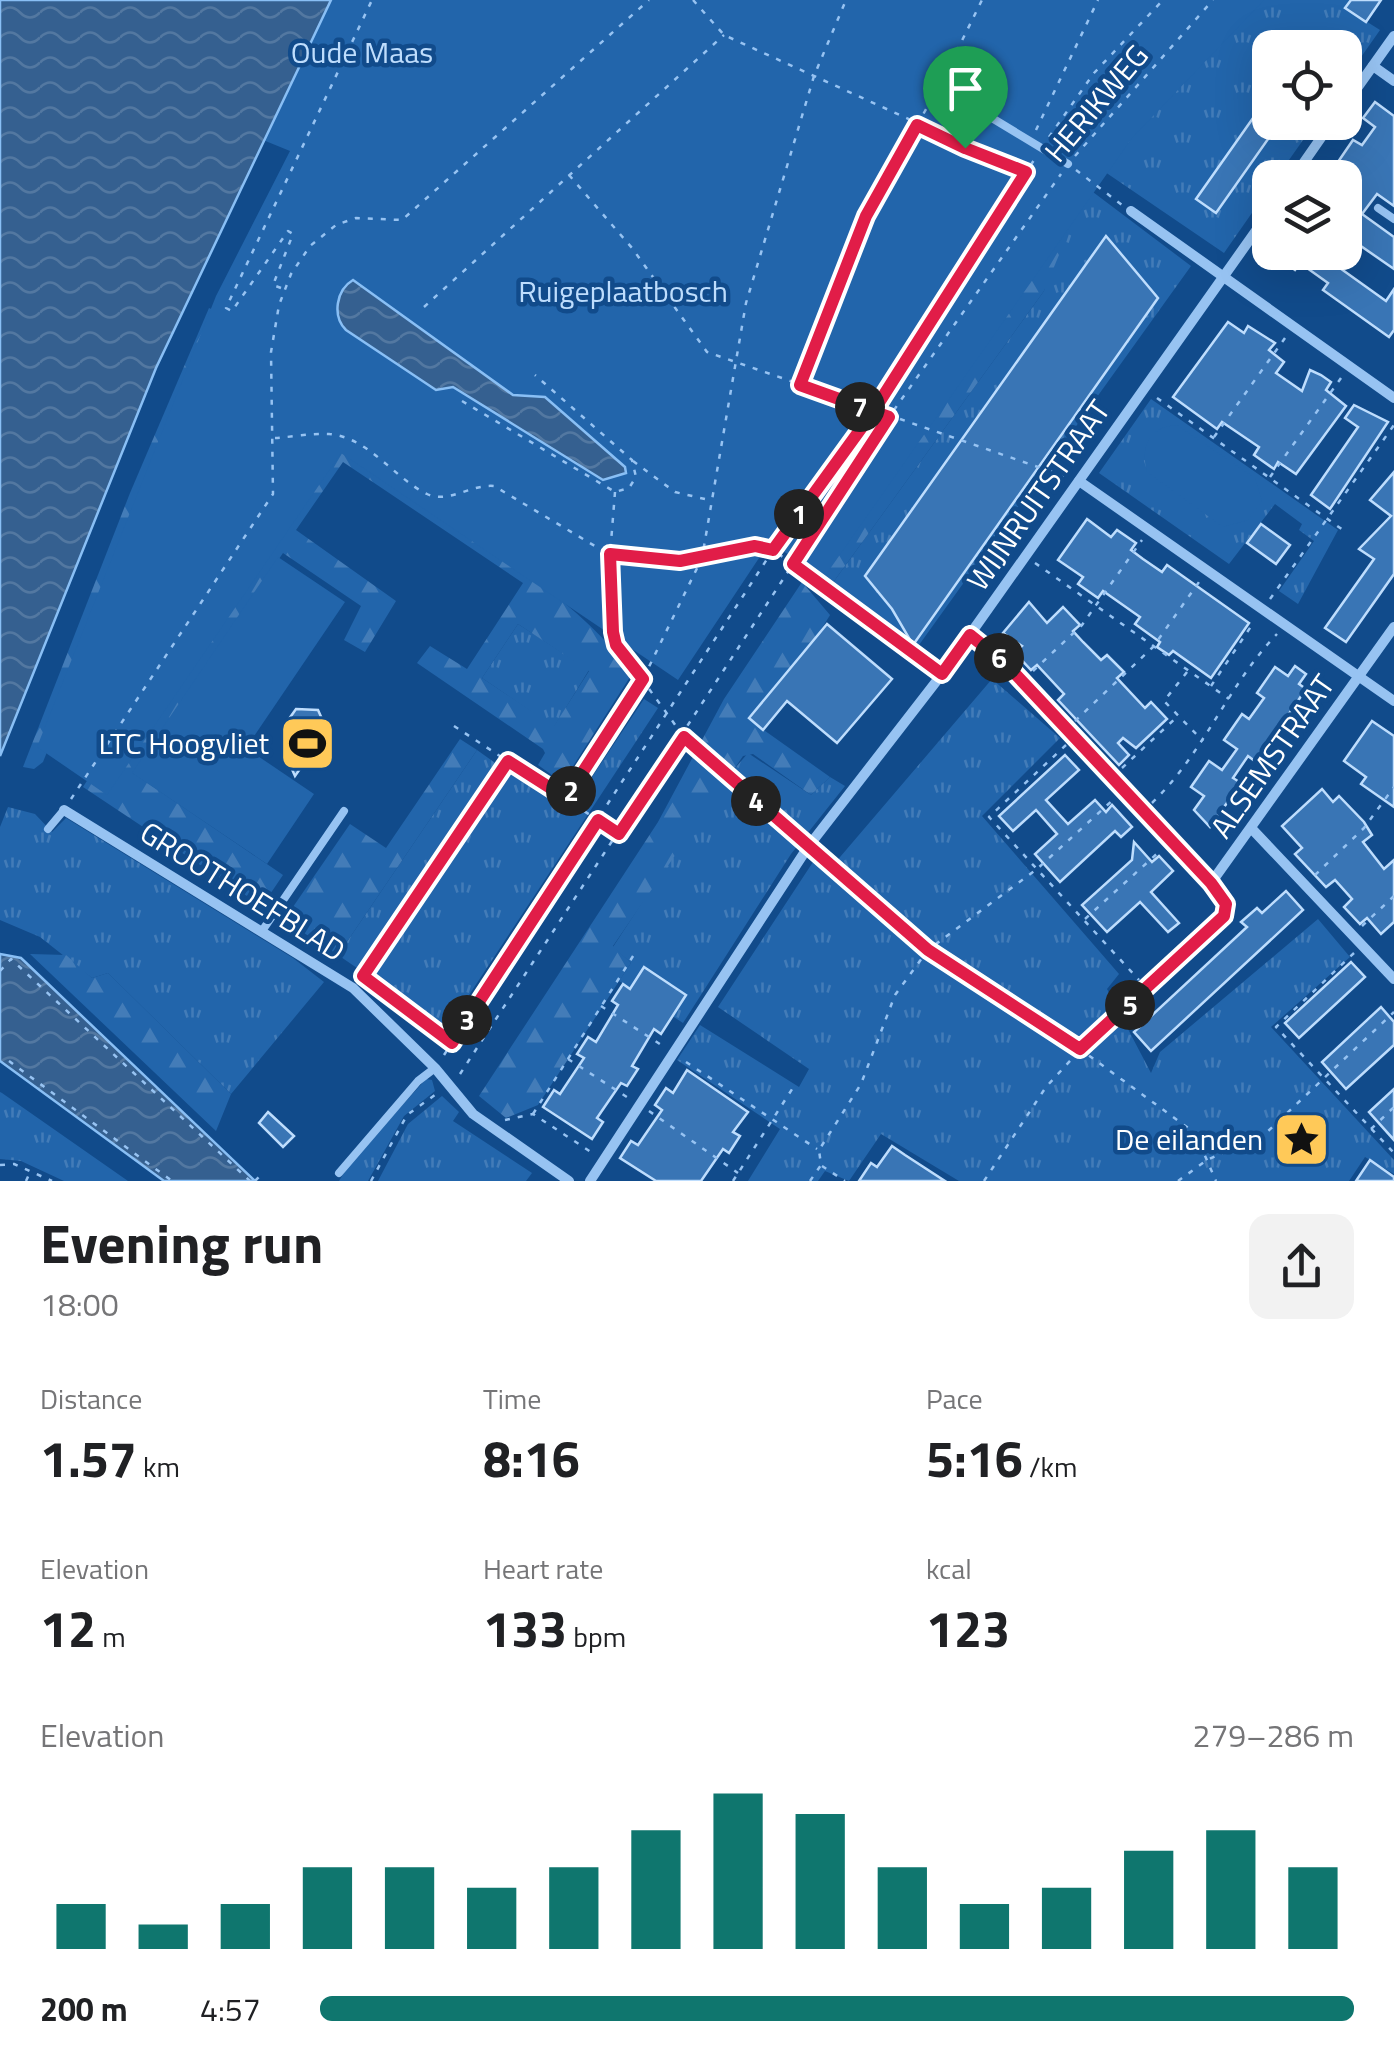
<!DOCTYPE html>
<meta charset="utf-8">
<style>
body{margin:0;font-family:"Titillium Web",sans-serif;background:#f2f2f2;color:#202124;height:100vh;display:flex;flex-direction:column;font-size:38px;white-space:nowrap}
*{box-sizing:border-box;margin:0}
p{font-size:32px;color:#757577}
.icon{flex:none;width:55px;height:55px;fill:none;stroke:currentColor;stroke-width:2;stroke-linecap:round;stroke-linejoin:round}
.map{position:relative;height:1181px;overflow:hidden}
.drawer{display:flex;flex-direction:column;background:#fff;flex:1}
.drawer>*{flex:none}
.fabs{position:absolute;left:1252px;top:30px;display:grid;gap:20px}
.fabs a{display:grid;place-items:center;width:110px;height:110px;border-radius:20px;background:#fff;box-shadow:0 10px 40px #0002;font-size:50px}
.pin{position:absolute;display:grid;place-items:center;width:85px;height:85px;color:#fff;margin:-102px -42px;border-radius:50% 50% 50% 0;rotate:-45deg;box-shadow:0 0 10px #0007}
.pin .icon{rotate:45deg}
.km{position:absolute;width:50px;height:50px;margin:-25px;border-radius:50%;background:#222;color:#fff;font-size:28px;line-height:50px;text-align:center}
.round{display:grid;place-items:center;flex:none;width:105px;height:105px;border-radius:20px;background:#f2f2f2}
.overview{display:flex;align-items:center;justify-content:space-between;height:170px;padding:0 40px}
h1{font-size:55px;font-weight:700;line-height:75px}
.figures{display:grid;grid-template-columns:repeat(3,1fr);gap:15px;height:170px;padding:10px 40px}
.figures div{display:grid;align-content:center}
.figures b{font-size:50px;font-weight:700}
.figures small{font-size:28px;font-weight:400}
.figures p{font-size:28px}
.chart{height:280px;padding:20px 40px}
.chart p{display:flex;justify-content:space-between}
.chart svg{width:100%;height:180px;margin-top:10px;stroke:#0f766e;stroke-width:6}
ul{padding:0 40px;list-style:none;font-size:32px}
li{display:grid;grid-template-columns:160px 120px 1fr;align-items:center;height:75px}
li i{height:25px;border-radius:12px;background:#0f766e}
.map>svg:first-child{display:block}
</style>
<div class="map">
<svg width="1394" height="1181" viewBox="0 0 1394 1181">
<defs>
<pattern id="grass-tufts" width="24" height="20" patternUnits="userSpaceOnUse" patternTransform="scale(2.5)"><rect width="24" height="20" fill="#2265ab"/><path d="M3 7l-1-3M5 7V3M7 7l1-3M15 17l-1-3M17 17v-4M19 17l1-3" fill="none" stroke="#437cb8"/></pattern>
<pattern id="forest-firs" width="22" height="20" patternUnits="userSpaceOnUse" patternTransform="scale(2.5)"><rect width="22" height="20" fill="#2265ab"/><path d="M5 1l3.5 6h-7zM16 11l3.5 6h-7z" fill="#437cb8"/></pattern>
<pattern id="water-waves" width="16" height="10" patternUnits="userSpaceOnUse" patternTransform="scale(2.5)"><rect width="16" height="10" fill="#356090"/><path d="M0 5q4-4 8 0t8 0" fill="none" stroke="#5378a1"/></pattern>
</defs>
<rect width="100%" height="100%" fill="#114b8b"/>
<g fill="url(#grass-tufts)">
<polygon points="1225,0 1350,0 1345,8 1380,30 1345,80 1345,48 1270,48 1270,122 1315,123 1277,177 1270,178 1270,187 1224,253 1086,159"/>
<polygon points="1073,177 1191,266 919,645 832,584 1044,291"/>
<polygon points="1151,399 1338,530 1298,604 1279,591 1314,541 1299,530 1302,524 1275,504 1229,564 1099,473"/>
<polygon points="518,624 589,670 554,727 482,678"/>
<polygon points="992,679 1060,738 982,816 1119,974 1107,989 1151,1073 1160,1052 1318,919 1350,957 1271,1027 1394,1160 1394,1174 1365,1157 1349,1181 959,1181 881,1134 849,1181 825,1171 818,1181 748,1181 780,1129 677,1060 700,1025 799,1087 809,1069 718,1007 815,859 829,870"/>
<polygon points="644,699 658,708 444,1033 372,978 402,926 508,773 570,810"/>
<polygon points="477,750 498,765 357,968 338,955"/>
<polygon points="748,753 811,795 830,777 845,786 791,854 683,1023 619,981 631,963 613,947 713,794"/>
<polygon points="8,807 35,814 52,832 66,818 293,958 324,982 231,1094 108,973 92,978 40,937 0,920 0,827"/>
<polygon points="426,1079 432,1080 435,1091 404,1116 368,1181 339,1181 350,1163"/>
<polygon points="0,1092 2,1093 128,1181 64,1181 21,1161 0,1159"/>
<polygon points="442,1096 459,1112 453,1121 532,1173 526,1181 378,1181 408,1124"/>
</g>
<g fill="url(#forest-firs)" fill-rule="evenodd">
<polygon points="1076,214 1044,291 832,584 806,567 905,406"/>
<polygon points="209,308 220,313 43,762 34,769 23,767 130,493"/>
<path d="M338,444C402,488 605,611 630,677L568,774L559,780L538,765L545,753L543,749L417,663L430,646L467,669L523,583L343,462L296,530L396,601L365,652L344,640L361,606L283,553L133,773L283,875L262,906L83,787L122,726ZM518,624L589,671L554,726L482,678Z"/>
<polygon points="802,582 830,615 761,728 830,777 811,795 753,754 743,756 613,946 631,963 538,1105 506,1118 479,1096 658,822 724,699"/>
<polygon points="460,739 477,750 338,955 284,920 350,824 386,848"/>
<polygon points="30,954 66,955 92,978 108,973 231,1094 216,1131"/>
</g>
<g fill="#2265ab">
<polygon points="331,0 1264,0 1132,138 825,576 769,543 678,680 341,453 107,795 37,747 216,296 290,151 263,140"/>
<path d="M1177,425L1255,478L1262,501L1248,520L1223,527L1147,472C1140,446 1149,427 1177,425Z"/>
<polygon points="278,557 345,602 246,748 314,794 267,864 132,773"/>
</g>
<g fill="url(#water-waves)" stroke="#89bff5" stroke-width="2.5">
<polygon points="0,0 331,0 156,368 0,756"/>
<path d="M353,280L513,395L545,397L625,467L626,473L603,480L453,387L436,390L346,330C332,316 336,290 353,280Z"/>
<polygon points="0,954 21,958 255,1181 164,1181 0,1061"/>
</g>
<g fill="#3975b5" stroke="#beddfd" stroke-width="2.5">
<polygon points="1351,0 1381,0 1366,22 1345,8"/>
<polygon points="1270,94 1270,122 1280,122 1216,213 1196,199"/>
<polygon points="1375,102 1394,116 1394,206 1377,194 1362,214 1394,237 1394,269 1355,242 1337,266 1386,301 1394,289 1394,330 1389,337 1323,290 1328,283 1300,263 1295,270 1271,252 1345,252 1345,178 1327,178 1353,140 1362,145 1375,127 1363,118"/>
<polygon points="1106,236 1158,298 913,645 892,609 865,576"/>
<polygon points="1228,322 1244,333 1248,326 1275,343 1269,350 1284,362 1276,373 1302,391 1310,370 1321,375 1331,382 1326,390 1346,406 1296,474 1278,462 1274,469 1254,455 1259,447 1222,422 1217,429 1173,397"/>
<polygon points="1354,405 1388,422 1330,509 1311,495 1358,427 1345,418"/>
<polygon points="1394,472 1394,574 1346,642 1325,628 1374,559 1359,549 1391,516 1370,500"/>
<polygon points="1087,519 1111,537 1117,530 1136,543 1131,550 1143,559 1162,572 1167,565 1249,623 1211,678 1173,651 1169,655 1157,647 1160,642 1135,624 1140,617 1103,591 1098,598 1078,584 1083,577 1058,560"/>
<polygon points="1261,524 1290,545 1276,564 1247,543"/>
<polygon points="1029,602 1047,623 1063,607 1080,625 1073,631 1083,642 1101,660 1107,655 1124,672 1117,678 1145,708 1151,702 1167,719 1136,748 1123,738 1118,743 1129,755 1119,765 1058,700 1064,694 1037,665 1031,670 1015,653 1022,646 1003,633"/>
<polygon points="827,624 892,679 837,743 787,701 763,730 749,718"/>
<polygon points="1295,666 1306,674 1299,684 1306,689 1256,762 1248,756 1233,778 1241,783 1210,827 1194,810 1204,796 1191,787 1209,761 1222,770 1237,749 1224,740 1242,714 1249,719 1264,698 1257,693 1275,667 1288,676"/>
<polygon points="296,709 318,710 327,730 295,776 286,756 293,746 284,726"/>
<polygon points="1372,721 1394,736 1394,807 1361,784 1366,777 1344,761"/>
<polygon points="1065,755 1079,770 1046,800 1068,824 1095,800 1106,812 1112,805 1132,827 1121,837 1115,831 1060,882 1035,854 1057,834 1036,810 1013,831 999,816"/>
<polygon points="1322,789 1333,802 1339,796 1364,822 1372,835 1363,842 1384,869 1394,860 1394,922 1381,934 1367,918 1360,924 1344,907 1352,899 1335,880 1326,887 1295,854 1302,848 1282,826"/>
<polygon points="1134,842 1152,862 1159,856 1173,871 1151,892 1179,923 1168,932 1140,902 1107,932 1082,905 1132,860"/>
<polygon points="1286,891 1303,910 1151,1051 1134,1032 1247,927 1241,922 1257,908 1262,913"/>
<polygon points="1351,962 1365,977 1299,1038 1285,1023"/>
<polygon points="644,967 686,995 661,1034 654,1029 632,1066 638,1069 627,1086 621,1083 597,1118 603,1122 592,1139 543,1107 554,1090 560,1094 584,1058 577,1054 588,1037 596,1042 618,1005 612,1001 623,984 630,989"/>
<polygon points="1381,1007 1394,1022 1394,1045 1346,1089 1322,1062"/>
<polygon points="687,1070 748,1112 733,1132 740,1136 729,1153 723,1149 701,1181 656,1181 620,1158 631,1141 638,1145 662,1110 655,1105 666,1088 673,1093"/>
<polygon points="1394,1089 1394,1140 1369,1112"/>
<polygon points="268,1112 294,1136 283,1147 259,1123"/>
<polygon points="892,1146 905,1155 945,1181 859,1181 871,1163 877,1167"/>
<polygon points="1370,1160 1394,1177 1394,1181 1356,1181"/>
</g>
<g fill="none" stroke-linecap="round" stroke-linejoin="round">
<g stroke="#97c3f2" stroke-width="2.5" stroke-dasharray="5 8" stroke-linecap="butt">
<polyline points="693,0 724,35 1025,172"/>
<polyline points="945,75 982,0"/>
<polyline points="1036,130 1098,0"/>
<polyline points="1049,137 1094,73 1163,0"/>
<polyline points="1075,156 1213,0"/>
<polyline points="1076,170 1122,205"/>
<polyline points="569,175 632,248 707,352 1064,476"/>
<polyline points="281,288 273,285 293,234 288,231 232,311 226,308 372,0"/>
<polyline points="424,307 724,35"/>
<polyline points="800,385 866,216 934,95"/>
<polyline points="1157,398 1343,530"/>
<polyline points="462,401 615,492 629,488 636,477 632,460 535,375"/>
<polyline points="1214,437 1285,338"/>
<path d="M275,438C292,437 312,433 329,434C368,437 394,478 427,494C448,504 471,484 494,486L610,555L680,561L755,546L773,550L932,666"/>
<polyline points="633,461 675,492 709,500"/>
<polyline points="1270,477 1341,378"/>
<polyline points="615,492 610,555 617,645 684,737 797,836"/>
<polyline points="1035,563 1229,699"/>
<polyline points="1270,599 1394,425"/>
<polyline points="1033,671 1082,625 1142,540"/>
<polyline points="1187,672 1164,701 1203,741"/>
<polyline points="1211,686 1254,622"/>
<polyline points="1075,721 1153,647 1199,582"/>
<polyline points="454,726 616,832"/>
<polyline points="1066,745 989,817 1139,980"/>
<polyline points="1122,768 1178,716"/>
<polyline points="566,798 643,679 702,558 746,303 814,76 846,0"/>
<polyline points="71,799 273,494 271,352 279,305 291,274 310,246 336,225 356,218 402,220 649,0"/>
<path d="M1152,803C1204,753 1228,685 1277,634"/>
<polyline points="818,855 928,950 1080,1049 1195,1133 1216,1181"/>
<polyline points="1315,875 1364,828 1394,787"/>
<polyline points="1085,919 1161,850"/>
<polyline points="1362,926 1394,896"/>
<polyline points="1354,953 1276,1027 1394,1153"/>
<polyline points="0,971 11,959 250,1181"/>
<polyline points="601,1006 663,1046"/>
<polyline points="450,1042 363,976 508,761"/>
<polyline points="444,1055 773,550 873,412 1034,160"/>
<polyline points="568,1059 630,1099"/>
<polyline points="9,1061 172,1181"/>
<polyline points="686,1062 817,1149"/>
<polyline points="460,1074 889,417 1061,174"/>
<polyline points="649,1111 738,1173"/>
<polyline points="533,1114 635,953"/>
<polyline points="505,1120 533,1114 594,1154"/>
<polyline points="1371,1129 1394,1107"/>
<polyline points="0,1165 14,1164 52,1181"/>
<polyline points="822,1166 845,1181"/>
<polyline points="26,1181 31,1170"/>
<polyline points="255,1181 264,1172"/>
<polyline points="371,1181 407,1115 439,1092"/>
<polyline points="733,1181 796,1083"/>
<polyline points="810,1181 821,1165 819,1150 861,1084 895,995 928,950 1037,869 1114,799"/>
<polyline points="984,1181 1046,1087 1104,1024"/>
<polyline points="1178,1181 1207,1160 1266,1133 1394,1012"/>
</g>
<g stroke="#97c3f2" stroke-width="8">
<polyline points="939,86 1068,164"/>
<polyline points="1378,208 1394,219"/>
<polyline points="48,829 64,810"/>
<polyline points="262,931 344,811"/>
<polyline points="339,1173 418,1081 435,1068"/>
</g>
<g stroke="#97c3f2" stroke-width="10">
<polyline points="1373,66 1394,81"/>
<polyline points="1345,105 1394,36"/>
<polyline points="1293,178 1332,122"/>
<polyline points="1131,211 1394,398"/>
<polyline points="1079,481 1394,701"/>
<polyline points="970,635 1006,663 1211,883"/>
<polyline points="64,810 353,988 435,1068 473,1114 569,1181"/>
<polyline points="1252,829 1394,979"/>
<polyline points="1115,1019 1224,916 1226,905 1211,883 1394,627"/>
<polyline points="590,1181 808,847 942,674 1270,211"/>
</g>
</g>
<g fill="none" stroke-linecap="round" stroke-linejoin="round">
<defs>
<polyline id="route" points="965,148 1026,172 873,412 773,550 755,546 680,561 610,554 613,632 616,645 643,679 566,798 508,761 363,976 452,1043 598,820 619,834 684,737 928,950 1080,1049 1224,916 1226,904 1211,883 1006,664 970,635 942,674 793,564 889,417 800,385 866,216 917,125 965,148"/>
</defs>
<use href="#route" stroke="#fff" stroke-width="20"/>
<use href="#route" stroke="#e11d48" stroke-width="12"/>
</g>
<defs>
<symbol id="stadium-square" viewBox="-11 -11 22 22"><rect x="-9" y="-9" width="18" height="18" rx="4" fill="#ffc958" stroke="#114b8b"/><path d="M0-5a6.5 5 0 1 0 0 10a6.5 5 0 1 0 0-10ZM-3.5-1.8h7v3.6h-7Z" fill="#111"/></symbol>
<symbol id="sight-square" viewBox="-11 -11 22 22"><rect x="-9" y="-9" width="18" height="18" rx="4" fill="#ffc958" stroke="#114b8b"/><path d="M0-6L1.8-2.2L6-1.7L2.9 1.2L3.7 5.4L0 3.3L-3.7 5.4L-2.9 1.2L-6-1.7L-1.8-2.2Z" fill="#111"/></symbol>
</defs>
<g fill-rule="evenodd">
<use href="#stadium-square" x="276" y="712" width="63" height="63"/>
<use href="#sight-square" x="1270" y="1108" width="63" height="63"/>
</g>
<g text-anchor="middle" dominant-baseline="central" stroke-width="9" stroke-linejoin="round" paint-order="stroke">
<g font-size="30" fill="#beddfd" stroke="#114b8b">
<text x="362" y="52">Oude Maas</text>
<text x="623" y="291">Ruigeplaatbosch</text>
</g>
<g font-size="30" fill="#fff" stroke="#114b8b">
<text transform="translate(1096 103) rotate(-50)">HERIKWEG</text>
<text transform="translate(1038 495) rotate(-55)">WIJNRUITSTRAAT</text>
<text transform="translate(1272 756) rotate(-55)">ALSEMSTRAAT</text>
<text transform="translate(243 891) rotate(32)">GROOTHOEFBLAD</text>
</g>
<g font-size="30" fill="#fff" stroke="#114b8b" text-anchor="end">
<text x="269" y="743">LTC Hoogvliet</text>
<text x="1263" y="1139">De eilanden</text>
</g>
</g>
</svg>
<div class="fabs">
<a><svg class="icon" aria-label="locate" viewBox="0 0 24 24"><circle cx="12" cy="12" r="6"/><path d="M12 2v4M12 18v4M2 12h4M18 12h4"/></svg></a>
<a><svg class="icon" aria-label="layers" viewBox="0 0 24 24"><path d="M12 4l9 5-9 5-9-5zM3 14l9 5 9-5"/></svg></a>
</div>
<div class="pin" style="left:965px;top:148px;background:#1e9e55"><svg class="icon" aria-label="arrive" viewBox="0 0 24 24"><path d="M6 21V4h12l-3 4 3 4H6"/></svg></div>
<b class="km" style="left:799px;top:514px">1</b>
<b class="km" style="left:571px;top:791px">2</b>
<b class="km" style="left:467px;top:1020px">3</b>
<b class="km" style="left:756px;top:801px">4</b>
<b class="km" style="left:1130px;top:1005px">5</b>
<b class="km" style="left:999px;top:658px">6</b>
<b class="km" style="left:860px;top:407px">7</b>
</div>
<section class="drawer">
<div class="overview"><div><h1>Evening run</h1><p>18:00</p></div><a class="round"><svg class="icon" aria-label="share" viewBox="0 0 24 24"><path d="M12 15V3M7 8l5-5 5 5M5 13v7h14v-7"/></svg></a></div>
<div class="figures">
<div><p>Distance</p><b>1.57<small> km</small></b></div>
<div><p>Time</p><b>8:16</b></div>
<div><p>Pace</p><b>5:16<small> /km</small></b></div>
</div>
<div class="figures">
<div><p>Elevation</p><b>12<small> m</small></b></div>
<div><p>Heart rate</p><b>133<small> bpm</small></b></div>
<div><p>kcal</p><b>123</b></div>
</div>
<div class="chart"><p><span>Elevation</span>279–286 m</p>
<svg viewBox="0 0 160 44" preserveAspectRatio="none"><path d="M5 44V33M15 44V38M25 44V33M35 44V24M45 44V24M55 44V29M65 44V24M75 44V15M85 44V6M95 44V11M105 44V24M115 44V33M125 44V29M135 44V20M145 44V15M155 44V24"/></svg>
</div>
<ul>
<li><b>200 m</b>4:57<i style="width:100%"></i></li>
</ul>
</section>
